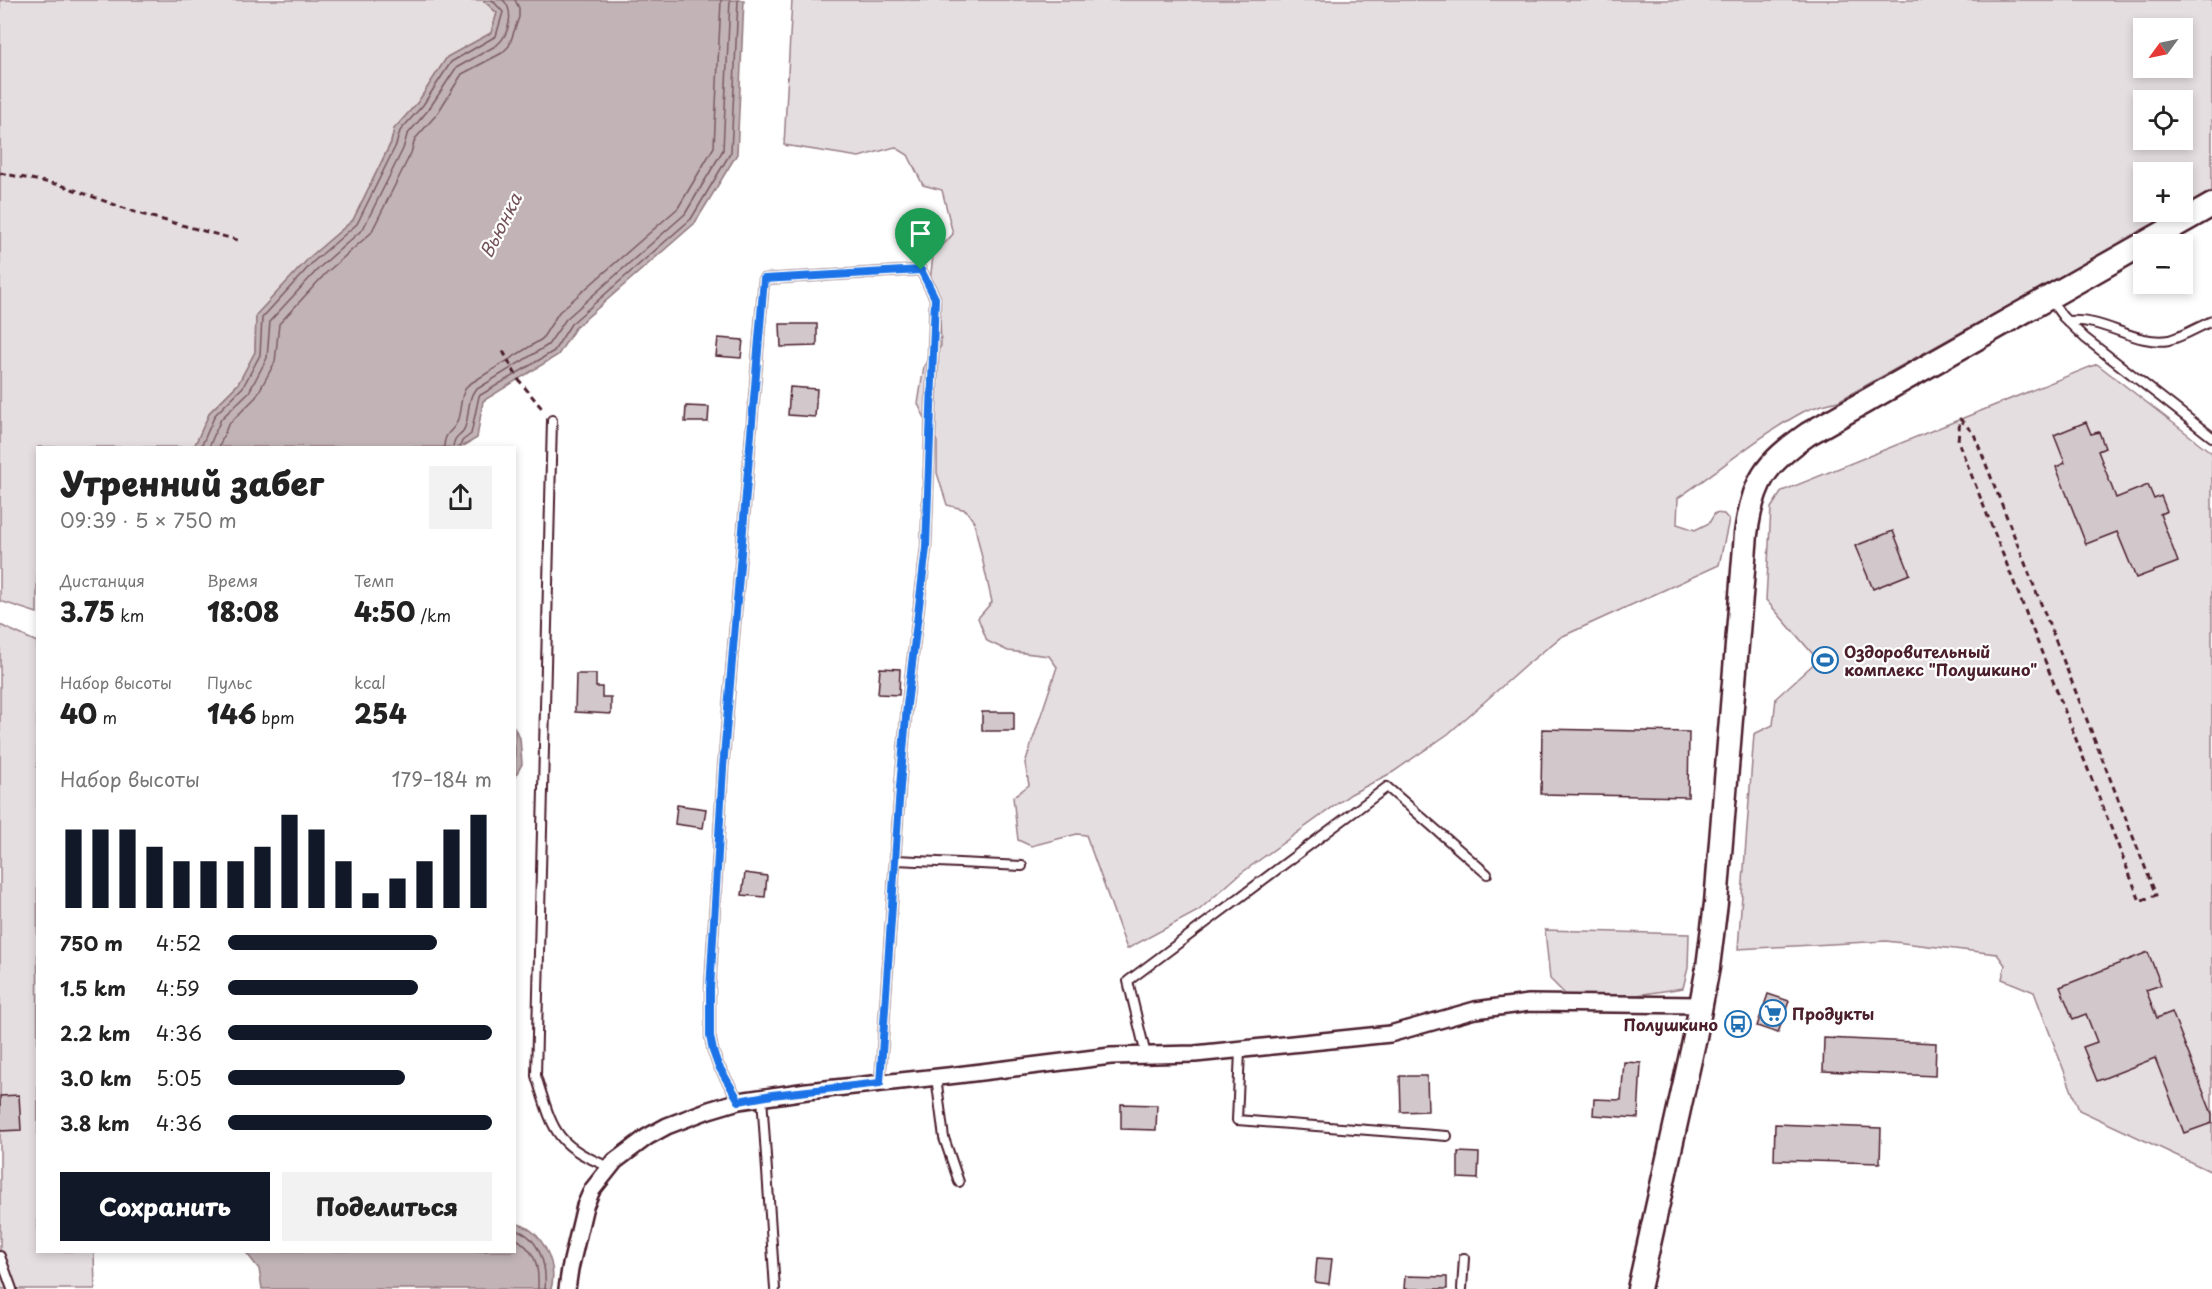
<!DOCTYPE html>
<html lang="ru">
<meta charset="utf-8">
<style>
body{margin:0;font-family:"Playpen Sans",sans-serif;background:#f2f2f2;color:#222;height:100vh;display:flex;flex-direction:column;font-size:22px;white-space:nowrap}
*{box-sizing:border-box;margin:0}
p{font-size:20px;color:#767676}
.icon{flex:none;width:33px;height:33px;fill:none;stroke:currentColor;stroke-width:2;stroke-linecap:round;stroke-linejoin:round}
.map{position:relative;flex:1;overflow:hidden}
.panel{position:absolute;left:36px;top:446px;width:480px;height:807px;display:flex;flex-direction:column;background:#fff;border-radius:0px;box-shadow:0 3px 9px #0003}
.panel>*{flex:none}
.needle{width:39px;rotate:237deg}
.tools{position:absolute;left:2133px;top:18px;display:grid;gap:12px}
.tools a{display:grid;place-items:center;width:60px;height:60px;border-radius:0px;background:#fff;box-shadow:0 3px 9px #0003;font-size:30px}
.pin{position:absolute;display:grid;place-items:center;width:51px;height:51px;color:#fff;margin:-62px -26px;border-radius:50% 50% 50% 0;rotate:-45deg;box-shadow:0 0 6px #0007}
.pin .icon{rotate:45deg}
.round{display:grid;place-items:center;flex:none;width:63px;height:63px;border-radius:0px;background:#f2f2f2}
.head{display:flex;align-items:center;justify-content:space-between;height:102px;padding:0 24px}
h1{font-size:33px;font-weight:800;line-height:45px}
.figures{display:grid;grid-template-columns:repeat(3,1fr);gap:9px;height:102px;padding:6px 24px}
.figures div{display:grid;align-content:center}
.figures b{font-size:26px;font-weight:800}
.figures small{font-size:16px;font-weight:400}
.figures p{font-size:16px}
.chart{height:168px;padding:12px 24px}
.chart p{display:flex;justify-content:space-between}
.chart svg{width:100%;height:108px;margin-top:6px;stroke:#111827;stroke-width:6}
.primary-button{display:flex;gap:12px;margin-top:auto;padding:12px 24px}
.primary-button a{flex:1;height:69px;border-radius:0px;background:#111827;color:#fff;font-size:24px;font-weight:800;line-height:69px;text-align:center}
.primary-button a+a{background:#f2f2f2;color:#222}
ul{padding:0 24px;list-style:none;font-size:20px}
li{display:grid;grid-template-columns:96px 72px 1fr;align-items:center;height:45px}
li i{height:15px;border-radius:8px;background:#111827}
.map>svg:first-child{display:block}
</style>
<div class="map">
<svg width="2212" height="1289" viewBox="0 0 2212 1289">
<rect width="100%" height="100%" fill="#fff"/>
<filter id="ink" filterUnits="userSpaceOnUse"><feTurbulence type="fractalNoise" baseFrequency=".0167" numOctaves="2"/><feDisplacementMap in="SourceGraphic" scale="12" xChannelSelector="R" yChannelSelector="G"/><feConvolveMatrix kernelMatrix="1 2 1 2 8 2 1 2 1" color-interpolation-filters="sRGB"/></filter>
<g filter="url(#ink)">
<g fill="#e5dee0" stroke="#987e86" stroke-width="1.5" fill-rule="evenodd">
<polygon points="0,0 483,0 497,13 491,33 447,57 418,102 394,129 391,142 353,220 310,257 256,315 255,352 238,384 210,412 194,447 38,447 37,613 0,601"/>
<path d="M792,0H2212V191L2183,208L2182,172H2144V212H2176L1838,401C1827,404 1813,407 1803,412C1758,436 1720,470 1678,498L1677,524L1695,530L1709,523L1715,513L1724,514L1729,520L1719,565L1561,637L1525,666L1448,734L1393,772L1351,794L1240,874L1198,911L1127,949L1086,835L1077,834L1031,846L1018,840L1013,797L1029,785L1025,763L1057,667L1049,656L1008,651L987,641L978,618L992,602L974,522L966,510L947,505L937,473V442L918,404L924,366L941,346L940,320L929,289L933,256L953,234L942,190L923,185L908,155L895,147L859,157L784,145ZM2144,28H2182V68H2144ZM2144,100H2182V140H2144Z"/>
<polygon points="2097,364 2212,453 2212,1172 2079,1110 2034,992 2002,979 2005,965 1997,954 1886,941 1738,949 1754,734 1773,725 1776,698 1818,660 1766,600 1771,508 1782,491"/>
<polygon points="0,625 37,642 38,1251 94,1251 95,1289 0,1289"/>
<polygon points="1545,930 1689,934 1688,968 1683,988 1637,995 1566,995 1550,979"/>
</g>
<g fill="#c1b3b6" stroke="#91787e" stroke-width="1.5">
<polygon points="483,0 744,0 737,154 695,223 575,328 558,355 483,401 477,438 462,447 194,447 210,412 238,384 255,352 256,315 310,257 353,220 391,143 394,129 418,102 447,57 491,33 497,13"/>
<polygon points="515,729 520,738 522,764 515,777"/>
<path d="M515,1223C542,1229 558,1264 551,1289H262L259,1269L245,1251H514Z"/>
</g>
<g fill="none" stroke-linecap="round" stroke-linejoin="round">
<g stroke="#7a5a63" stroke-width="1.5">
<polyline points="201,447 215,415 243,387 260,355 262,318 314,261 357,224 396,145 400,131 423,105 451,62 496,36 503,12 492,0"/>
<path d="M209,447L221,419L249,392L267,358L270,321L320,267L363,229L403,149L407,135L429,109L456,68L497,45C509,35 515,11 503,0"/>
<polyline points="219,447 228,425 256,397 275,362 279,324 326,273 371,233 411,153 415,139 437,114 462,74 502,53 509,46 519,17 519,8 515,0"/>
<path d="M444,447C444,432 453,432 457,422C462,409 459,396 468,385L542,339L559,312L678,208L714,147L721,0"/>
<path d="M453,447C454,437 458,437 463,431C470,422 466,402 474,391L548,345L566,319L685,214L723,150L730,0"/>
<polyline points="460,447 462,441 471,434 479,396 554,351 571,324 691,219 731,152 738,0"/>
<path d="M514,1229C540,1236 547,1267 545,1289"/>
<path d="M514,1237C536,1251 539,1265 538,1289"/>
</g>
</g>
<g fill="#d2c7cb" stroke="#4a1f2b" stroke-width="1.5">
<polygon points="780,324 817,324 817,346 781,347"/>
<polygon points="718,338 743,340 741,358 716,356"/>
<polygon points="790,387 817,389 815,417 788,415"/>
<polygon points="686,406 709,407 708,422 685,422"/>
<polygon points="2086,422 2091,434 2099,432 2105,448 2098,451 2116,498 2148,485 2154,499 2161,496 2167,511 2160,514 2178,562 2136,578 2117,532 2086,544 2056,467 2065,463 2054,435"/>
<polygon points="1893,531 1910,574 1873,589 1855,546"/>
<polygon points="880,668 900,669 899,695 878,694"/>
<polygon points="576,674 596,674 596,687 602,687 602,697 611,697 611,714 575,712"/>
<rect x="982" y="712" width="32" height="19"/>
<polygon points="1542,729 1689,732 1688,797 1541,794"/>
<polygon points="677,805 706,809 703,828 675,824"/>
<polygon points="745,873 767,876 765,897 742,895"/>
<polygon points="2148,952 2161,985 2146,990 2157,1018 2172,1012 2212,1114 2212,1123 2184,1133 2155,1058 2097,1081 2083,1047 2097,1042 2086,1014 2073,1019 2060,987"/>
<polygon points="1768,994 1789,1001 1778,1033 1757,1026"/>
<polygon points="1824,1038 1936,1043 1935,1076 1823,1071"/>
<polygon points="1624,1062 1641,1063 1638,1118 1593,1115 1594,1099 1621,1100"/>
<polygon points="1400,1076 1427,1076 1428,1111 1401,1112"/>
<polygon points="19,1095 21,1130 0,1131 0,1096"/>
<polygon points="1121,1104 1157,1105 1156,1130 1121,1129"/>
<polygon points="1775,1124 1881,1128 1880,1163 1774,1160"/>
<polygon points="1458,1152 1479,1153 1478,1179 1458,1178"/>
<polygon points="1317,1258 1332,1259 1329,1284 1315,1282"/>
<polygon points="1405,1276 1447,1277 1447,1289 1404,1289"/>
</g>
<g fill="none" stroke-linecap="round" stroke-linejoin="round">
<defs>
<g id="lane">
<polyline points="2049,298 2063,317 2085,338 2212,437"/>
<path d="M2068,321C2103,317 2136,346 2169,340C2184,336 2198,327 2212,321"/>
<path d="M552,420L536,1076C553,1129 554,1146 610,1167"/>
<polyline points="896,860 1022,866"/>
<polyline points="1240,1051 1237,1120 1447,1136"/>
<polyline points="1146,1055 1128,981 1387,787 1487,874"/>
<polyline points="936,1077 944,1138 959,1182"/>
<polyline points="762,1097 775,1289"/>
<polyline points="739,1101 718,1065 713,1051 710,1036 710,989 723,768 764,279 921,270 935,298 926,548 907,705 900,787 880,1083"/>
<polyline points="0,1256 12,1289"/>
<polyline points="1462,1289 1464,1258"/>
</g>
<polyline id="street" points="567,1289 570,1269 585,1206 592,1190 615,1161 647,1137 667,1126 709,1110 739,1101 807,1091 957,1075 1111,1056 1195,1054 1390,1034 1475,1010 1529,1003 1701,1005"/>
<path id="secondary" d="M1639,1289L1695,1037L1708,967L1716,903L1746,534C1753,481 1765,464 1808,434L2212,205"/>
</defs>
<use href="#lane" stroke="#4a1f2b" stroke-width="12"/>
<use href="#street" stroke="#4a1f2b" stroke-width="20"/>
<use href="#secondary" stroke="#4a1f2b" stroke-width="27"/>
<g stroke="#4a1f2b" stroke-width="3" stroke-dasharray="6 4.5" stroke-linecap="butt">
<polyline points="0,173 61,185 137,213 241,241"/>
<polyline points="503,351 518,379 544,411"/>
<polygon points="1960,419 1974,434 2156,895 2140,901 1958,441"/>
</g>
<use href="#lane" stroke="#fff" stroke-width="8"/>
<use href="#street" stroke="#fff" stroke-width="15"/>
<use href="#secondary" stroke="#fff" stroke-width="22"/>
</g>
</g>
<g fill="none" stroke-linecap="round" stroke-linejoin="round" filter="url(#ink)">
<defs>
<polygon id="route" points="921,270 935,298 926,548 907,705 900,787 880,1083 772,1095 739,1101 718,1065 713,1051 710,1036 710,989 723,768 764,279"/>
</defs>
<use href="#route" stroke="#fff" stroke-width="12"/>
<use href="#route" stroke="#1a73e8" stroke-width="8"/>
</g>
<defs>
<symbol id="stadium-ring" viewBox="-11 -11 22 22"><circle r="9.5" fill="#fff" stroke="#1f6fb2" stroke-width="1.5"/><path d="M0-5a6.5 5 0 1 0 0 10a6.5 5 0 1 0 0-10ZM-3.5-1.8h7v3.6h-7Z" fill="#1f6fb2"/></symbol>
<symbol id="supermarket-ring" viewBox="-11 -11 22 22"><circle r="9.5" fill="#fff" stroke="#1f6fb2" stroke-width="1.5"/><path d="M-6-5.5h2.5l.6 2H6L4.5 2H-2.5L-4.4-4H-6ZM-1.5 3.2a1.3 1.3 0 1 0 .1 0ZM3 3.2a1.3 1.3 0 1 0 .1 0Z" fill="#1f6fb2"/></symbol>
<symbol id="bus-ring" viewBox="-11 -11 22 22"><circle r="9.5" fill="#fff" stroke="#1f6fb2" stroke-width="1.5"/><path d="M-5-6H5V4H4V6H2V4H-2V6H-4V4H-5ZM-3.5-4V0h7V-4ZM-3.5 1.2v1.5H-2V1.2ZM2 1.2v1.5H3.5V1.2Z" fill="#1f6fb2"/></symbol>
</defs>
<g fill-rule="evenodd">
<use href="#stadium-ring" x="1810" y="645" width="30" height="30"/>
<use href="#supermarket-ring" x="1758" y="998" width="30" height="30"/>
<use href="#bus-ring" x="1723" y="1009" width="30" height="30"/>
</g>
<g text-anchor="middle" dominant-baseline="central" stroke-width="4.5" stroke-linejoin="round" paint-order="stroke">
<g font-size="16" font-weight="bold" fill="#4a1f2b" stroke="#fff" text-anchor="start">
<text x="1844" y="651">Оздоровительный<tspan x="1844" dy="18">комплекс "Полушкино"</tspan></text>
<text x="1792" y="1013">Продукты</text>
<text x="1718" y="1024" text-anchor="end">Полушкино</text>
</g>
<g font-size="18" font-style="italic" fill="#74535c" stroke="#fff">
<text transform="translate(500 225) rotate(-63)">Вьюнка</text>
</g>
</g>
</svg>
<div class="tools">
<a><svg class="needle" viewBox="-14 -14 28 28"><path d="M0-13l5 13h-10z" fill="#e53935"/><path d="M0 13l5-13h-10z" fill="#767676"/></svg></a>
<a><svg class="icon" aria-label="locate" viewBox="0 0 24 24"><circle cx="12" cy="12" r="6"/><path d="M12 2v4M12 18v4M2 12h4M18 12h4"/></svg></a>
<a>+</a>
<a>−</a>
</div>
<div class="pin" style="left:921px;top:270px;background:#1e9e55"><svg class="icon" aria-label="arrive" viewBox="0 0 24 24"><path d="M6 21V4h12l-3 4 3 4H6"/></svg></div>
<section class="panel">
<div class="head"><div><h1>Утренний забег</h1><p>09:39 · 5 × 750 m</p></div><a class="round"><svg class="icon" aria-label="share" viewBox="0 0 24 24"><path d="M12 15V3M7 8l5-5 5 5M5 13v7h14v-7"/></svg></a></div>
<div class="figures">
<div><p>Дистанция</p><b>3.75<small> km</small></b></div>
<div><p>Время</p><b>18:08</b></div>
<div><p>Темп</p><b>4:50<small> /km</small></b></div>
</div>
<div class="figures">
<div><p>Набор высоты</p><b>40<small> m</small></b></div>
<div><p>Пульс</p><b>146<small> bpm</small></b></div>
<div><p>kcal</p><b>254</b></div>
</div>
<div class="chart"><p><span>Набор высоты</span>179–184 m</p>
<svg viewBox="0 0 160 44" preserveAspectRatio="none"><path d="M5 44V12M15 44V12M25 44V12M35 44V19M45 44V25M55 44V25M65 44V25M75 44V19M85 44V6M95 44V12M105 44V25M115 44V38M125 44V32M135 44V25M145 44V12M155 44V6"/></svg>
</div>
<ul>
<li><b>750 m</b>4:52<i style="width:79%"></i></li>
<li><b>1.5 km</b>4:59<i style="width:72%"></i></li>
<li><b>2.2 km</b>4:36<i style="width:100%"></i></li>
<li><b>3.0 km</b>5:05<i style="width:67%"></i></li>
<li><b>3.8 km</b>4:36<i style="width:100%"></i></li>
</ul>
<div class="primary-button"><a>Сохранить</a><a>Поделиться</a></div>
</section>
</div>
